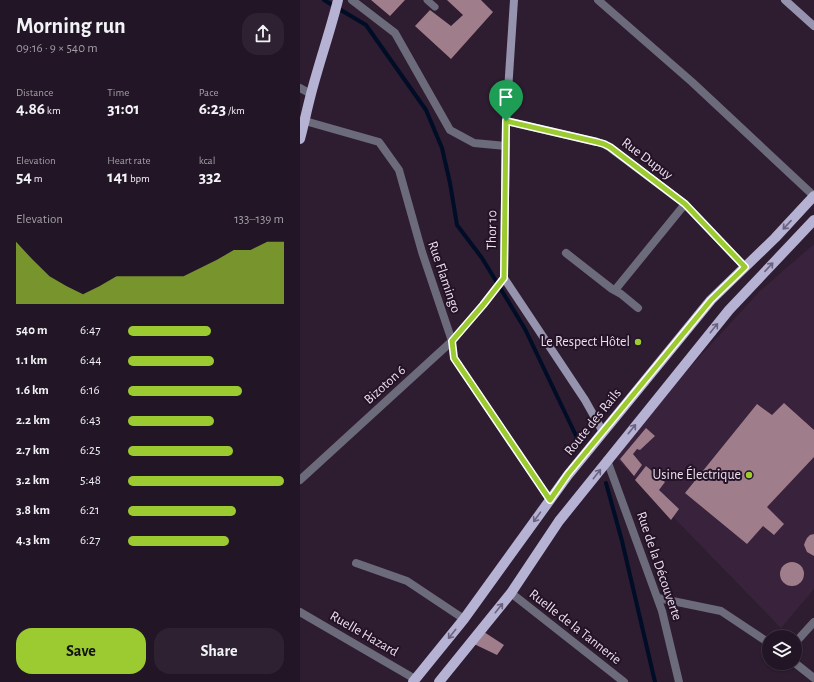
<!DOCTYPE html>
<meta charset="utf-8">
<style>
body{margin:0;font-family:"Alegreya Sans",sans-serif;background:#2e2232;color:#f1f3f6;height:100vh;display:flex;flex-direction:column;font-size:15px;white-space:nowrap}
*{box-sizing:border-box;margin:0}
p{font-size:13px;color:#a29fa7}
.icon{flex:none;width:22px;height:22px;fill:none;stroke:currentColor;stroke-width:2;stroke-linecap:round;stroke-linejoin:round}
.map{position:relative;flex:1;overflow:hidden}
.sheet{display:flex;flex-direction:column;background:#221525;width:300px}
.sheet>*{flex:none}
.tools{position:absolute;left:462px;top:630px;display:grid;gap:8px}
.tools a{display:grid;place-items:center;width:40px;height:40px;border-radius:50%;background:#221525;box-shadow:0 1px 3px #0004,0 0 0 1px #3f3442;font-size:20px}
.pin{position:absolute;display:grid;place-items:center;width:34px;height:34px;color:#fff;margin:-41px -17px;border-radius:50% 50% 50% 0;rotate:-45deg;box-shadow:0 0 4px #0007}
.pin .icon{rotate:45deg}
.round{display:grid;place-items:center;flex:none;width:42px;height:42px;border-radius:16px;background:#2e2232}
.overview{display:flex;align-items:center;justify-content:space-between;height:68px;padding:0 16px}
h1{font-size:22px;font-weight:700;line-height:30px}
.stats{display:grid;grid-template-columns:repeat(3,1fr);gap:6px;height:68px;padding:4px 16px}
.stats div{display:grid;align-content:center}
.stats b{font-size:17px;font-weight:700}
.stats small{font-size:11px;font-weight:400}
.stats p{font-size:11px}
.chart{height:112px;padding:8px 16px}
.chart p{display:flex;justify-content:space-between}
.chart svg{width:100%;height:72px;margin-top:4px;fill:#9cca31;opacity:.7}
.action{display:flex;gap:8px;margin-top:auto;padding:8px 16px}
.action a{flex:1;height:46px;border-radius:16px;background:#9cca31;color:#111;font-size:16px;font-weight:700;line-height:46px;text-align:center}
.action a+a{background:#2e2232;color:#f1f3f6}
ul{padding:0 16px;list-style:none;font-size:13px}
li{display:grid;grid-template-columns:64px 48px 1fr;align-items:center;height:30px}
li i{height:10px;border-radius:5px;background:#9cca31}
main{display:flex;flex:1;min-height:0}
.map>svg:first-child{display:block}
</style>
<main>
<section class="sheet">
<div class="overview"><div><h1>Morning run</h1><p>09:16 · 9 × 540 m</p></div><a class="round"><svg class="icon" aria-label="share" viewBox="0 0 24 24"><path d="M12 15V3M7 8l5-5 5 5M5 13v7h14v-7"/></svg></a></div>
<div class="stats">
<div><p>Distance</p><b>4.86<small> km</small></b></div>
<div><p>Time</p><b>31:01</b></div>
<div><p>Pace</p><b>6:23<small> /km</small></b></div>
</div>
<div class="stats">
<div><p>Elevation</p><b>54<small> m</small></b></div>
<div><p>Heart rate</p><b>141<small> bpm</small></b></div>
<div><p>kcal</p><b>332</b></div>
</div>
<div class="chart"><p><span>Elevation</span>133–139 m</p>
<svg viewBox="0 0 160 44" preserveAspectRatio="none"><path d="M0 44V6L10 17L20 27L30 33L40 38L50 33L60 27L70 27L80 27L90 27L100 27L110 22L120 17L130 11L140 11L150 6L160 6V44z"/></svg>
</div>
<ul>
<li><b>540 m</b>6:47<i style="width:53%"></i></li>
<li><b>1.1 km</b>6:44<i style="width:55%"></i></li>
<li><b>1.6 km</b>6:16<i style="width:73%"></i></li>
<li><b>2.2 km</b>6:43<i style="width:55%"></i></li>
<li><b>2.7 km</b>6:25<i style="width:67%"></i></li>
<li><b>3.2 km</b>5:48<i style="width:100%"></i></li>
<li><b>3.8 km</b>6:21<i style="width:69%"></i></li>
<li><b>4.3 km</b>6:27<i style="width:65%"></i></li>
</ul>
<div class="action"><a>Save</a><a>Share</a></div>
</section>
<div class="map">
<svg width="514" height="682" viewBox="0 0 514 682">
<rect width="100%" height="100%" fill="#2e1c31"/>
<polygon fill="#39223c" points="514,244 514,589 481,628 311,453 460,291"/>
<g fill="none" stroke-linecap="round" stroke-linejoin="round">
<g stroke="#000d26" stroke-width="4">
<polyline points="24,0 66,25 126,110 142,148 150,183 157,225 182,258 225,329 280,444"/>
<polyline points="306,483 322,541 355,682"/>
</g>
</g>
<g fill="#a07d8a">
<polygon points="71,0 105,0 90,16"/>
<polygon points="147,0 181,0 193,12 151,59 115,26 130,10 151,26 163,15"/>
<polygon points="484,403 514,430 514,457 467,507 484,524 474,535 463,526 447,544 385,493 457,404 472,415"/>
<polygon points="346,428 355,436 340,450 337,449 333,454 342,465 334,476 320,459"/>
<polygon points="346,466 365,482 359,490 379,509 371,520 335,480"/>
<polygon points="514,534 514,556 507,552 504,545 505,542 507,538 510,535"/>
<circle cx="492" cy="574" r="12"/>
<polygon points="184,632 204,645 197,655 174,644"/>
</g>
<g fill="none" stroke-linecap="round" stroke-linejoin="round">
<g stroke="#6c6b7b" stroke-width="7">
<polyline points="127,0 135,7"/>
<polyline points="152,341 154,358 250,500"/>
</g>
<g stroke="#6c6b7b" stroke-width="8">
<polyline points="52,0 95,33 150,130 174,143 206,146"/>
<polyline points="298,0 392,82 514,196"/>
<polyline points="0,88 11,94"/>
<polyline points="5,121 79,142 99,170 122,252 152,341"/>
<polyline points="206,121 297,142 304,144 309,147 385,204 445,267"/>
<polyline points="266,253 312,289 321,294 338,308"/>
<polyline points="315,290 385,204"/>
<polyline points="307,460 362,611 379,682"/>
<polyline points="0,480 152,341 183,305 204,278"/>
<polyline points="56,563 107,581 164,619"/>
<polyline points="211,593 324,682"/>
<polyline points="358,598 421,611 469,643"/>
<polyline points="0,612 115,679"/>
<polyline points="495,643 514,622"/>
<polyline points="495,663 514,678"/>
</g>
<g stroke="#9593ad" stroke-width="8">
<polyline points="214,0 206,121 204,278 285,400 303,432"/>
<polyline points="485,0 514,26"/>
</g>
<g stroke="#b5b2d4" stroke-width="10">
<path d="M0,139C4,124 7,109 11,94C19,63 30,32 38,0"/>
<polyline points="113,682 164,619 268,475 411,300 475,238 514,196"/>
<polyline points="139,682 211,593 259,521 429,310 514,220"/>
</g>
</g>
<defs><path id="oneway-shaft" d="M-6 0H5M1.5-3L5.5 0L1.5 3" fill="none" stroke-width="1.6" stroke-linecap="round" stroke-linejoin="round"/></defs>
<g stroke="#6c627e">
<use href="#oneway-shaft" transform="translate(487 225) rotate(133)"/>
<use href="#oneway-shaft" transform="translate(469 267) rotate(-47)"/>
<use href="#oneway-shaft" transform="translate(414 328) rotate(-51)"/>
<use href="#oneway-shaft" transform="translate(332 429) rotate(-51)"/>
<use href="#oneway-shaft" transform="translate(297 474) rotate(-52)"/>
<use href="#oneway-shaft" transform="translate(237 517) rotate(126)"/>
<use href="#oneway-shaft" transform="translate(199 608) rotate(-51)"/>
<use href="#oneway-shaft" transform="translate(152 634) rotate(129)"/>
</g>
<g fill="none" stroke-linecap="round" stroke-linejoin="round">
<defs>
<polygon id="route" points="206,121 297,142 304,144 310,147 385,204 445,267 411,300 268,474 250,500 154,358 152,341 183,305 204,278"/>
</defs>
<use href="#route" stroke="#fff" stroke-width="8"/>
<use href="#route" stroke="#9cca31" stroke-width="5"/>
</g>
<g fill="#9cca31" stroke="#241227" stroke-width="1.5">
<circle cx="338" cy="342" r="4"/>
<circle cx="449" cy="475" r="4"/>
</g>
<g text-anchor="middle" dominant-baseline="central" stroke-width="4" stroke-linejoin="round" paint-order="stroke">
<g font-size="14" fill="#ebdeed" stroke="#241227">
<text transform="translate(347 159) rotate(37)">Rue Dupuy</text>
<text transform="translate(192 230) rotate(-89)">Thor 10</text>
<text transform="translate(144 277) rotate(71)">Rue Flamingo</text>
<text transform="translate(85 385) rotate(-42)">Bizoton 6</text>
<text transform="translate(293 422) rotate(-51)">Route des Rails</text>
<text transform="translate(359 566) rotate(71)">Rue de la Découverte</text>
<text transform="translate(275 627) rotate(38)">Ruelle de la Tannerie</text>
<text transform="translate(64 634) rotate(30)">Ruelle Hazard</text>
</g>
<g font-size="14" fill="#ebdeed" stroke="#241227" text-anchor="end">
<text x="330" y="342">Le Respect Hôtel</text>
<text x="441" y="475">Usine Électrique</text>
</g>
</g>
</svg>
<div class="tools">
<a><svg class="icon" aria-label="layers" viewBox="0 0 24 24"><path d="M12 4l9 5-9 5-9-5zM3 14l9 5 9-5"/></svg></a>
</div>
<div class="pin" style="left:206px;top:121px;background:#1e9e55"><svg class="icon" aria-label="arrive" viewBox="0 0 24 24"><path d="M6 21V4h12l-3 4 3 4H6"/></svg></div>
</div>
</main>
